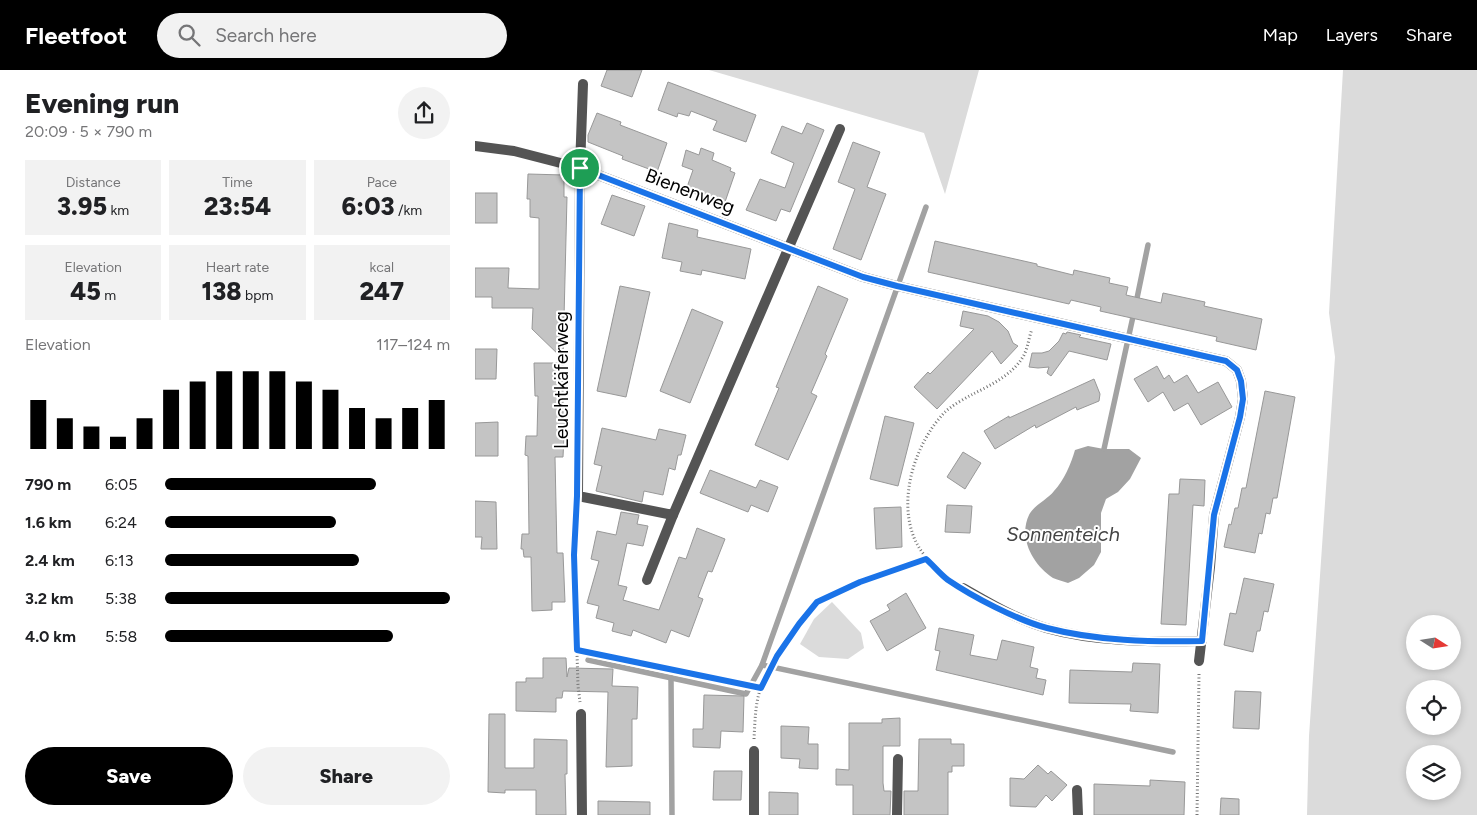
<!DOCTYPE html>
<meta charset="utf-8">
<style>
body{margin:0;font-family:Figtree,sans-serif;background:#f2f2f2;color:#202124;height:100vh;display:flex;flex-direction:column;font-size:19px;white-space:nowrap}
*{box-sizing:border-box;margin:0}
p{font-size:16px;color:#757577}
.icon{flex:none;width:28px;height:28px;fill:none;stroke:currentColor;stroke-width:2;stroke-linecap:round;stroke-linejoin:round}
.map{position:relative;flex:1;overflow:hidden}
.sheet{display:flex;flex-direction:column;background:#fff;width:475px}
.sheet>*{flex:none}
.needle{width:32px;rotate:102deg}
.controls{position:absolute;left:931px;top:545px;display:grid;gap:10px}
.controls a{display:grid;place-items:center;width:55px;height:55px;border-radius:50%;background:#fff;box-shadow:0 2px 8px #0003;font-size:25px}
.pin{position:absolute;display:grid;place-items:center;width:42px;height:42px;color:#fff;margin:-21px;border:2px solid #fff;border-radius:50%;box-shadow:0 1px 5px #0007}
.round{display:grid;place-items:center;flex:none;width:52px;height:52px;border-radius:26px;background:#f2f2f2}
.headline{display:flex;align-items:center;justify-content:space-between;height:85px;padding:0 25px}
h1{font-size:28px;font-weight:800;line-height:38px}
.stats{display:grid;grid-template-columns:repeat(3,1fr);gap:8px;height:85px;padding:5px 25px}
.stats div{display:grid;align-content:center;border-radius:0px;background:#f2f2f2;text-align:center}
.stats b{font-size:25px;font-weight:800}
.stats small{font-size:14px;font-weight:400}
.stats p{font-size:14px}
.chart{height:140px;padding:10px 25px}
.chart p{display:flex;justify-content:space-between}
.chart svg{width:100%;height:90px;margin-top:5px;stroke:#000;stroke-width:6}
.action{display:flex;gap:10px;margin-top:auto;padding:10px 25px}
.action a{flex:1;height:58px;border-radius:30px;background:#000;color:#fff;font-size:20px;font-weight:800;line-height:58px;text-align:center}
.action a+a{background:#f2f2f2;color:#202124}
ul{padding:0 25px;list-style:none;font-size:16px}
li{display:grid;grid-template-columns:80px 60px 1fr;align-items:center;height:38px}
li i{height:12px;border-radius:6px;background:#000}
header{display:flex;align-items:center;gap:30px;box-sizing:border-box;height:70px;padding:0 25px;background:#000;color:#fff}
header strong{font-size:24px}
nav{display:flex;gap:28px;margin-inline-start:auto;font-size:18px}
.search{width:350px;height:45px;background:#f2f2f2;display:flex;align-items:center;gap:12px;box-sizing:border-box;padding:0 18px;border-radius:28px;color:#757577;font-size:19px}
main{display:flex;flex:1;min-height:0}
.map>svg:first-child{display:block}
</style>
<header>
<strong>Fleetfoot</strong>
<div class="search"><svg class="icon" aria-label="search" viewBox="0 0 24 24"><circle cx="10" cy="10" r="6"/><path d="M15 15l6 6"/></svg>Search here</div>
<nav><a>Map</a><a>Layers</a><a>Share</a></nav>
</header>
<main>
<section class="sheet">
<div class="headline"><div><h1>Evening run</h1><p>20:09 · 5 × 790 m</p></div><a class="round"><svg class="icon" aria-label="share" viewBox="0 0 24 24"><path d="M12 15V3M7 8l5-5 5 5M5 13v7h14v-7"/></svg></a></div>
<div class="stats">
<div><p>Distance</p><b>3.95<small> km</small></b></div>
<div><p>Time</p><b>23:54</b></div>
<div><p>Pace</p><b>6:03<small> /km</small></b></div>
</div>
<div class="stats">
<div><p>Elevation</p><b>45<small> m</small></b></div>
<div><p>Heart rate</p><b>138<small> bpm</small></b></div>
<div><p>kcal</p><b>247</b></div>
</div>
<div class="chart"><p><span>Elevation</span>117–124 m</p>
<svg viewBox="0 0 160 44" preserveAspectRatio="none"><path d="M5 44V20M15 44V29M25 44V33M35 44V38M45 44V29M55 44V15M65 44V11M75 44V6M85 44V6M95 44V6M105 44V11M115 44V15M125 44V24M135 44V29M145 44V24M155 44V20"/></svg>
</div>
<ul>
<li><b>790 m</b>6:05<i style="width:74%"></i></li>
<li><b>1.6 km</b>6:24<i style="width:60%"></i></li>
<li><b>2.4 km</b>6:13<i style="width:68%"></i></li>
<li><b>3.2 km</b>5:38<i style="width:100%"></i></li>
<li><b>4.0 km</b>5:58<i style="width:80%"></i></li>
</ul>
<div class="action"><a>Save</a><a>Share</a></div>
</section>
<div class="map">
<svg width="1002" height="745" viewBox="0 0 1002 745">
<rect width="100%" height="100%" fill="#fff"/>
<g fill="#dbdbdb" fill-rule="evenodd">
<polygon points="234,0 504,0 470,124 449,63"/>
<path d="M868,0H1002V745H832L834,666L860,287L854,243ZM940,554H978V591H940ZM940,619H978V656H940ZM940,684H978V721H940Z"/>
<polygon points="357,532 386,563 389,578 373,589 344,587 325,574 339,549"/>
</g>
<path fill="#a2a2a2" d="M613,376L629,379H654L666,388L655,409L643,422L631,429L626,443V482L619,495L604,508L593,513C588,511 582,510 578,508C558,495 543,468 554,445C558,436 573,429 579,421C589,410 596,394 600,380Z"/>
<g fill="none" stroke-linecap="round" stroke-linejoin="round">
<g stroke="#a2a2a2" stroke-width="5.5">
<polyline points="661,233 673,175"/>
<polyline points="629,379 659,242"/>
<polyline points="113,590 271,624 287,595 451,137"/>
<polyline points="287,595 698,682"/>
<polyline points="196,608 197,745"/>
</g>
</g>
<g fill="#c4c4c4" stroke="#989898">
<polygon points="132,0 167,0 157,27 126,16"/>
<polygon points="193,12 281,45 271,72 238,60 242,51 216,41 214,46 203,43 202,47 183,40"/>
<polygon points="122,43 146,52 145,55 192,73 182,102 147,89 148,86 113,72 113,65"/>
<polygon points="332,53 349,60 315,142 306,139 301,151 271,140 285,109 310,118 319,93 296,83 307,56 327,64"/>
<polygon points="378,72 405,82 392,117 411,124 386,190 358,179 380,119 363,112"/>
<polygon points="226,78 239,83 237,90 256,98 255,101 260,103 250,132 224,123 223,125 211,120 218,100 207,96 211,80 224,85"/>
<polygon points="53,104 89,105 89,127 92,127 88,289 57,259 58,238 17,238 17,227 0,227 0,198 34,198 33,218 64,219 64,148 55,147 55,129 52,129"/>
<rect x="0" y="123" width="22" height="30"/>
<polygon points="137,125 170,136 159,166 126,154"/>
<polygon points="194,153 223,160 222,167 276,179 270,209 227,200 226,205 205,201 207,192 187,188"/>
<polygon points="460,171 562,194 562,196 598,205 599,200 635,208 634,213 653,217 651,225 686,233 688,223 730,232 729,236 787,249 781,280 741,271 742,267 625,241 626,237 596,230 594,234 453,202"/>
<polygon points="145,216 175,222 151,327 122,321"/>
<polygon points="343,216 373,229 350,284 352,286 336,323 342,326 313,390 280,375 304,318 301,317"/>
<polygon points="217,239 248,252 215,333 185,321"/>
<polygon points="488,241 513,246 524,252 533,261 538,273 543,276 526,294 517,281 462,339 439,317 453,302 455,304 499,259 485,256"/>
<polygon points="592,262 606,265 604,267 636,274 632,290 594,281 576,306 572,303 574,297 563,298 554,297 557,283 567,283 574,281 584,271 588,263 591,264"/>
<polygon points="0,279 22,279 21,309 0,309"/>
<polygon points="59,293 88,293 88,346 90,346 88,387 80,387 82,483 88,483 90,532 77,532 77,540 57,541 56,487 49,487 48,479 46,479 47,464 54,464 53,386 50,385 51,366 62,366 63,326 60,326"/>
<polygon points="682,296 689,309 694,305 699,313 712,305 723,323 743,312 757,337 726,355 713,333 699,341 688,322 673,332 659,309"/>
<polygon points="619,309 625,324 624,331 602,340 601,337 561,358 560,355 520,379 509,361 534,346 534,348"/>
<polygon points="790,321 820,327 802,428 798,428 795,444 791,443 787,464 784,463 780,483 749,477 754,454 756,455 760,438 763,438 767,418 771,418"/>
<polygon points="410,346 439,353 423,416 395,409"/>
<polygon points="23,352 23,386 0,386 0,353"/>
<polygon points="127,358 181,370 184,359 211,365 206,385 203,385 200,400 194,398 188,425 169,421 167,432 121,421 127,396 119,394"/>
<polygon points="488,382 506,393 490,419 472,407"/>
<polygon points="235,400 281,418 285,410 303,417 293,442 276,435 273,442 225,423"/>
<polygon points="705,409 730,410 729,436 718,435 711,555 686,554 694,424 704,424"/>
<polygon points="0,431 21,432 22,479 6,479 7,467 0,467"/>
<polygon points="472,435 497,436 495,463 470,462"/>
<polygon points="426,437 427,477 401,479 399,438"/>
<polygon points="146,442 164,445 162,454 173,456 168,476 152,473 143,515 152,517 148,530 184,540 204,487 211,489 222,458 250,469 237,502 233,501 223,527 228,529 214,567 196,560 191,573 158,560 156,566 137,561 139,553 121,548 124,536 112,533 124,491 116,489 122,461 141,465"/>
<polygon points="769,508 799,514 793,542 789,541 785,561 782,561 778,582 749,575 755,543 761,544"/>
<polygon points="431,523 451,558 412,581 395,551 415,540 412,535"/>
<polygon points="464,558 499,565 495,585 522,590 527,570 559,577 555,597 563,599 561,608 571,610 568,625 461,600 465,581 460,580"/>
<polygon points="68,588 91,588 92,607 94,598 138,599 137,616 163,617 162,649 157,649 157,696 131,697 133,622 88,621 87,628 81,628 81,642 41,641 41,612 51,612 51,608 68,608"/>
<polygon points="658,593 685,594 683,643 655,641 656,634 594,633 595,600 657,602"/>
<polygon points="760,621 786,622 784,659 758,658"/>
<polygon points="229,625 269,626 268,662 246,661 245,678 218,677 218,659 228,659"/>
<polygon points="14,644 30,644 30,698 59,698 59,669 92,670 92,704 90,704 91,745 61,745 61,720 30,720 30,723 13,722"/>
<polygon points="425,648 425,676 408,676 408,713 409,721 416,721 415,745 378,745 378,715 361,715 361,699 374,700 374,653 407,653 407,649"/>
<polygon points="306,656 334,657 333,674 343,674 343,699 324,698 325,689 306,688"/>
<polygon points="444,669 476,669 476,674 489,674 489,696 477,696 477,702 473,702 473,745 429,745 429,721 443,721"/>
<polygon points="563,695 573,704 576,701 592,715 577,731 571,725 561,737 535,736 535,708 549,709"/>
<polygon points="239,701 267,701 266,730 238,730"/>
<polygon points="675,710 710,712 709,745 619,745 619,714 675,716"/>
<polygon points="294,722 323,723 323,745 294,745"/>
<polygon points="746,728 764,729 764,745 745,745"/>
<polygon points="123,731 175,732 175,745 123,745"/>
</g>
<g fill="none" stroke-linecap="round" stroke-linejoin="round">
<g stroke="#767676" stroke-width="3" stroke-dasharray="1 2.5" stroke-linecap="butt">
<polyline points="102,439 99,485 103,616 105,632"/>
<path d="M478,513C471,508 466,503 461,497C452,489 445,481 440,470C422,429 440,374 469,343C477,335 489,329 498,324C516,315 539,304 549,285C553,277 554,267 557,259"/>
<polyline points="102,580 286,618"/>
<path d="M279,669C280,652 280,636 285,620C291,600 328,542 344,531C376,511 415,501 451,489"/>
<polyline points="722,745 724,604"/>
</g>
<polyline stroke="#545454" stroke-width="10" points="602,720 603,745"/>
<g stroke="#545454" stroke-width="10">
<polyline points="108,14 105,98 103,426 198,445 365,59"/>
<polyline points="0,76 39,81 105,98 388,207 422,216 751,291 762,300 766,311 768,329 765,347 739,445 735,497 724,591"/>
<polyline points="172,510 198,445"/>
<path d="M488,518C514,533 541,549 571,558C620,572 676,572 727,571"/>
<polyline points="106,644 107,745"/>
<polyline points="279,681 279,745"/>
<polyline points="422,745 423,689"/>
</g>
</g>
<g fill="none" stroke-linecap="round" stroke-linejoin="round">
<defs>
<path id="route" d="M105,98L388,207L422,216L751,291L762,300L766,311L768,329L765,347L739,445L727,571C675,572 622,571 572,558C542,550 498,527 473,510C465,504 458,495 451,489L385,512L342,532L324,554L302,586L286,618L102,580L99,485L102,426Z"/>
</defs>
<use href="#route" stroke="#fff" stroke-width="10"/>
<use href="#route" stroke="#1a73e8" stroke-width="6"/>
</g>
<g text-anchor="middle" dominant-baseline="central" stroke-width="4" stroke-linejoin="round" paint-order="stroke">
<g font-size="19" fill="#000" stroke="#fff">
<text transform="translate(215 121) rotate(21)">Bienenweg</text>
<text transform="translate(86 310) rotate(-90)">Leuchtkäferweg</text>
</g>
<g font-size="20" font-style="italic" fill="#434343" stroke="#fff">
<text x="588" y="464">Sonnenteich</text>
</g>
</g>
</svg>
<div class="controls">
<a><svg class="needle" viewBox="-14 -14 28 28"><path d="M0-13l5 13h-10z" fill="#e53935"/><path d="M0 13l5-13h-10z" fill="#757577"/></svg></a>
<a><svg class="icon" aria-label="locate" viewBox="0 0 24 24"><circle cx="12" cy="12" r="6"/><path d="M12 2v4M12 18v4M2 12h4M18 12h4"/></svg></a>
<a><svg class="icon" aria-label="layers" viewBox="0 0 24 24"><path d="M12 4l9 5-9 5-9-5zM3 14l9 5 9-5"/></svg></a>
</div>
<div class="pin" style="left:105px;top:98px;background:#1e9e55"><svg class="icon" aria-label="arrive" viewBox="0 0 24 24"><path d="M6 21V4h12l-3 4 3 4H6"/></svg></div>
</div>
</main>
